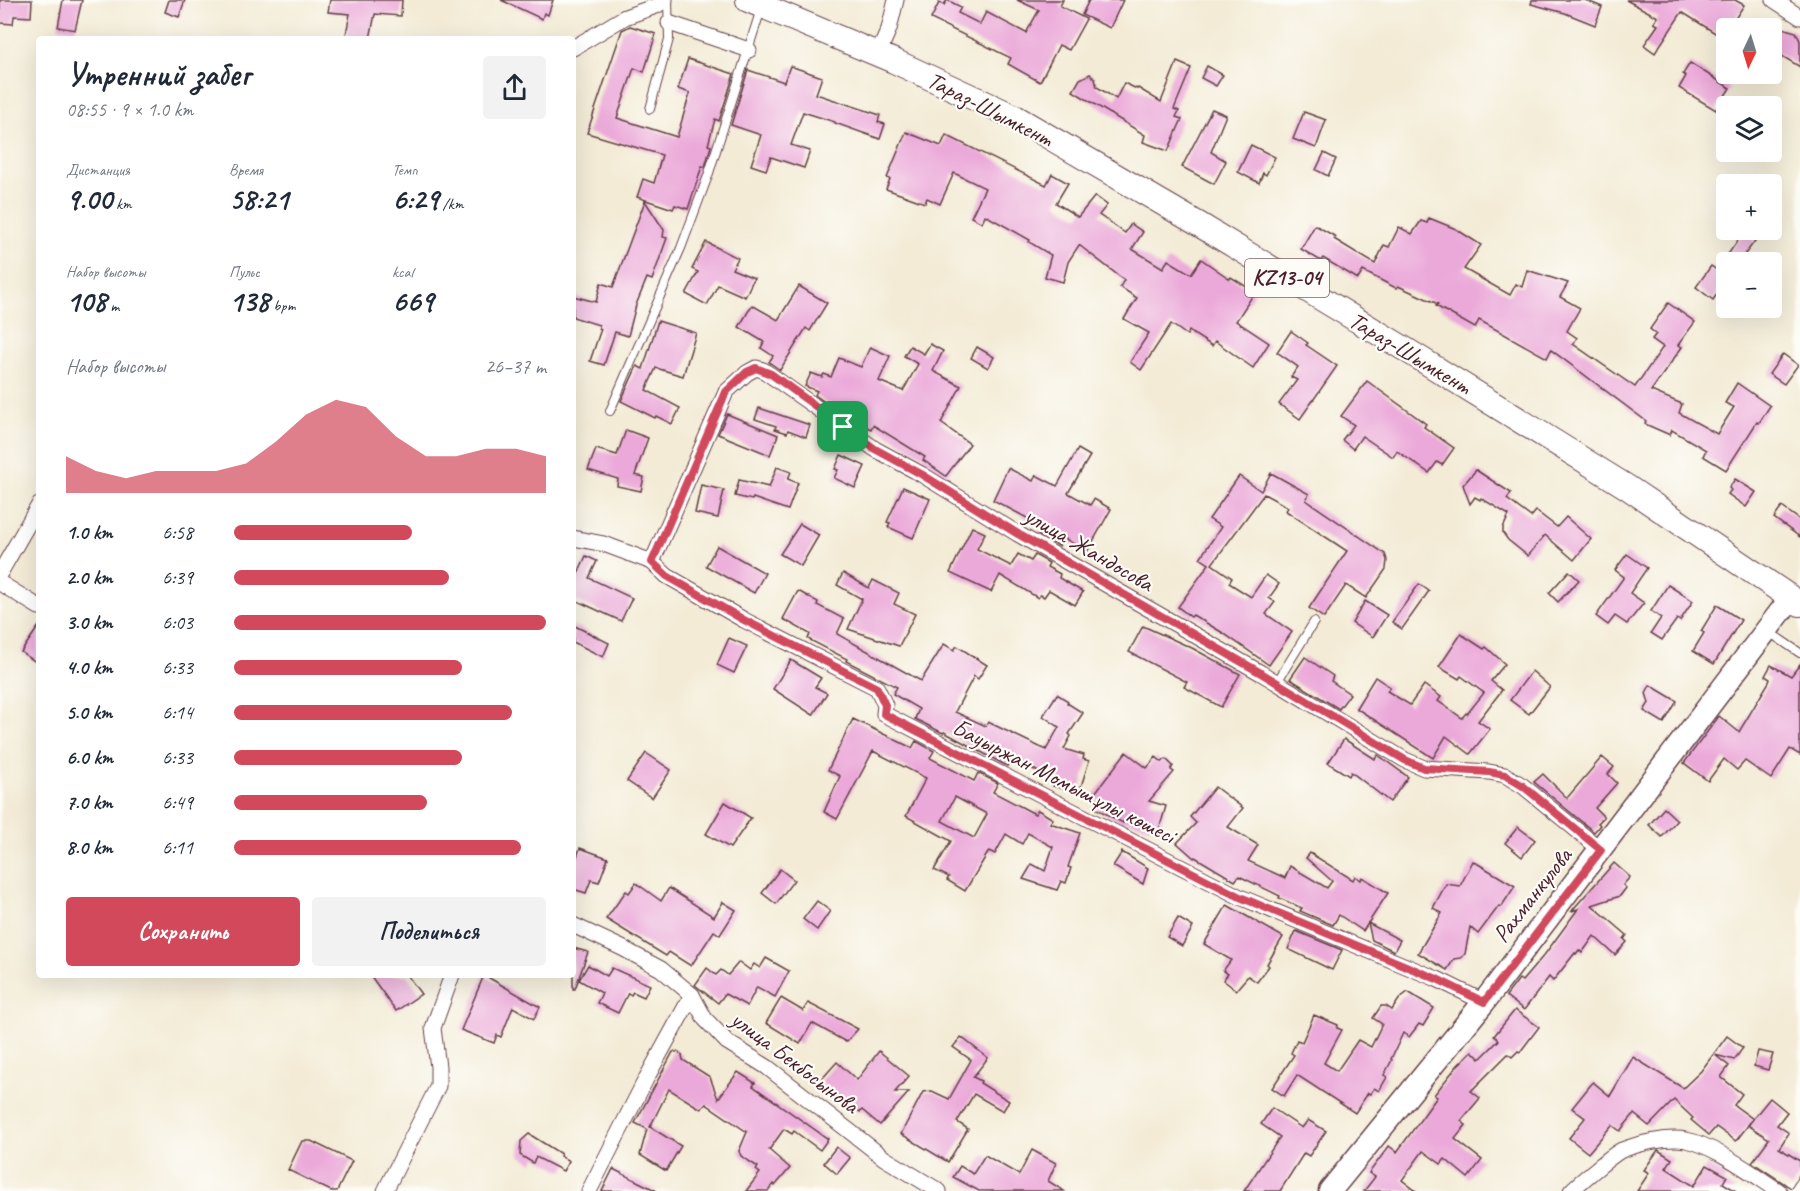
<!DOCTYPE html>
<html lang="ru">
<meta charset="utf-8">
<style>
body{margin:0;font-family:Caveat,sans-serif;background:#f2f2f3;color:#1f2937;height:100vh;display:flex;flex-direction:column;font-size:22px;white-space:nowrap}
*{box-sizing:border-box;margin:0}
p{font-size:20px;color:#747a83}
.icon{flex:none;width:33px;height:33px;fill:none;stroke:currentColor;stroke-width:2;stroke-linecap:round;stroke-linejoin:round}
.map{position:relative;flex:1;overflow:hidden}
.panel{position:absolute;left:36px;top:36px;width:540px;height:942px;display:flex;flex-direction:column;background:#fff;border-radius:6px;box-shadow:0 6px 24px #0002}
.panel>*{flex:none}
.needle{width:39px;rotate:184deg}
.tools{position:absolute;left:1716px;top:18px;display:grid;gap:12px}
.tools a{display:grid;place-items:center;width:66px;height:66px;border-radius:6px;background:#fff;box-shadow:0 6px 24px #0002;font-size:30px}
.pin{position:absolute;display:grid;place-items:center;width:51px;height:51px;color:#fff;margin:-26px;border-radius:12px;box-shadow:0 3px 9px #0006}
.round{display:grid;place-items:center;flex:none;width:63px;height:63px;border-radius:6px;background:#f2f2f3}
.summary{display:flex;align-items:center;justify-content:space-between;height:102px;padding:0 30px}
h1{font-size:33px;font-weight:700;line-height:45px}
.figures{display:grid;grid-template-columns:repeat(3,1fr);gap:9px;height:102px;padding:6px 30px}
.figures div{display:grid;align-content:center}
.figures b{font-size:30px;font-weight:700}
.figures small{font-size:16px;font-weight:400}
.figures p{font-size:16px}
.chart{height:168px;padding:12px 30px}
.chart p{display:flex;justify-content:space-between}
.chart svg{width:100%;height:108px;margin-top:6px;fill:#d1495b;opacity:.7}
.action{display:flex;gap:12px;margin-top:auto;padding:12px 30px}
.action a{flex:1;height:69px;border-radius:6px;background:#d1495b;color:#fff;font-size:24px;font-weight:700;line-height:69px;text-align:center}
.action a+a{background:#f2f2f3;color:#1f2937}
ul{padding:0 30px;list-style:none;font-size:20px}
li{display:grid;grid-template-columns:96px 72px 1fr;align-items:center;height:45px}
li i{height:15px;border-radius:8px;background:#d1495b}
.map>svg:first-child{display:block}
</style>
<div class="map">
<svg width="1800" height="1191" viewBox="0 0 1800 1191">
<rect width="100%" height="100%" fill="#fdfcf7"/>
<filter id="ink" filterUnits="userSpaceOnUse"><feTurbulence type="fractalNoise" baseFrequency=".0167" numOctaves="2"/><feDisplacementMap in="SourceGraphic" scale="12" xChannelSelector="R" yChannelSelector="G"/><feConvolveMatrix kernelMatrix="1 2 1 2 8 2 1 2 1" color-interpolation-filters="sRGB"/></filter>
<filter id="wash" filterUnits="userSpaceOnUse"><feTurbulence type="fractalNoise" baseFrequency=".008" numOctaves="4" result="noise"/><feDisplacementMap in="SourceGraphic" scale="24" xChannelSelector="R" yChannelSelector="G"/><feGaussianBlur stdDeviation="1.35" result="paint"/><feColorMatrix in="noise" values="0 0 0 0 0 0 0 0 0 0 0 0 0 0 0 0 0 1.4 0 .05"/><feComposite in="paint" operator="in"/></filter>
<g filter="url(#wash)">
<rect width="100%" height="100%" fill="#f3ebd6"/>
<g id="blocks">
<g fill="#eba9d9" fill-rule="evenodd">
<polygon points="0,0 32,0 31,17 14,16 13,24 0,23"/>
<polygon points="63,0 82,0 75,30 58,27"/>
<polygon points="169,0 185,0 179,17 165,12"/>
<polygon points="330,0 402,0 401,16 375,14 370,39 345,39 350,14 328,12"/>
<polygon points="501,0 553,0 548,15 544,13 542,19"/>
<polygon points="947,0 961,7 958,13 980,24 986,12 1026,33 1039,10 1017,0 1063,0 1060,6 1086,19 1069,50 1059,45 1040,82 1008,64 1011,58 931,19 939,3 944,5"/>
<polygon points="1089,0 1123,0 1110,28 1082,15"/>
<polygon points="1532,0 1585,0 1602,7 1595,25 1565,13 1531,4"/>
<polygon points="1626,0 1735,0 1744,5 1729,28 1726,28 1723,38 1682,12 1655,53 1644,45 1658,25 1654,23 1658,17"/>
<polygon points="630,26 656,34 644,72 634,68 617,118 677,137 690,93 678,89 688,59 734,74 719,121 715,119 708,145 711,146 705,167 702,166 688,209 675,205 673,209 637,197 643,179 654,183 662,155 587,133 622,30"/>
<polygon points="1772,27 1778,30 1782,28 1796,32 1800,41 1800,67 1772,50"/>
<polygon points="1177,62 1191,68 1174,109 1179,111 1176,117 1182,119 1168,151 1143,142 1145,135 1073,91 1080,79 1090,74 1095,79 1097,87 1116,99 1124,83 1137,89 1138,88 1161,102"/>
<polygon points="1690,63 1730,88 1716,110 1679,88 1686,76 1683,74"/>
<polygon points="790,66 822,77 816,94 880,115 878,122 885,124 880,139 835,123 835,122 803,112 791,145 810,151 804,168 771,157 766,170 751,165 761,135 731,125 748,70 784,82"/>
<polygon points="1207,66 1223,75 1216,86 1201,78"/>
<polygon points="1212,109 1226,115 1211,152 1226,161 1214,184 1182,167"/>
<polygon points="1304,112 1326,120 1316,148 1293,139"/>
<polygon points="906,132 941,146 946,135 1046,185 1052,174 1068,183 1056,203 1078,217 1095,196 1107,205 1099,215 1125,233 1131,224 1143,232 1132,249 1163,268 1168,260 1191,274 1201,259 1230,279 1231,277 1255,292 1236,321 1269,343 1253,368 1215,341 1212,346 1189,331 1187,335 1171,324 1141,370 1130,362 1149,333 1124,319 1137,298 1120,287 1124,280 1079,245 1068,262 1063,282 1045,277 1051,255 1029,242 1030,240 985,215 982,223 971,217 985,188 954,173 940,204 927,198 925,203 886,189 890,179 887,178"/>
<polygon points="1251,145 1275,157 1266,175 1263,173 1259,183 1238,172"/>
<polygon points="1324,153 1336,159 1328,176 1316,170"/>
<polygon points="645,201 664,230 663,237 667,238 652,280 647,278 636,305 628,336 615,332 604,365 590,361 601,329 599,328 599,325 573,317 573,296 596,302 601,283 613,287"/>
<polygon points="1429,218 1456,229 1481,245 1464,269 1510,295 1516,284 1522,287 1527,270 1568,283 1560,297 1580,308 1567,331 1577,338 1573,344 1635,387 1663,347 1652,339 1656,334 1650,329 1668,303 1695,322 1678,345 1682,347 1651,391 1682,404 1679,413 1717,434 1734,407 1725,403 1737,383 1770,406 1759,423 1757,422 1726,470 1703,456 1706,450 1672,430 1670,435 1645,424 1646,421 1551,350 1547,358 1479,320 1475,328 1436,306 1438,304 1398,286 1396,288 1363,271 1358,279 1323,258 1321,261 1301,249 1315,225 1336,237 1334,239 1375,264 1384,245 1389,247 1399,227 1412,234 1421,221 1427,223"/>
<polygon points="1743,233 1755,241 1739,262 1726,262 1726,281 1713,300 1696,287 1711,266 1717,270"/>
<polygon points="706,242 738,258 732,269 754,278 745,297 718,285 707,305 686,294 698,272 692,269"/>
<polygon points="799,286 827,303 810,331 806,328 780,370 769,362 773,356 761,348 764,342 739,327 752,305 778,320"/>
<polygon points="658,321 696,333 683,376 656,368 646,390 680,408 672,424 656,416 655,418 621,401 637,366 643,369"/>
<polygon points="1291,331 1308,343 1306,345 1337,366 1300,419 1279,404 1297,380 1291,377 1298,367 1277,352"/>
<polygon points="930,344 943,351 933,371 961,386 941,423 970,444 946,476 923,460 925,457 873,425 871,429 856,422 859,417 826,403 815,395 817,391 805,386 811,373 822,377 824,374 831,377 839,358 861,367 870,347 890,356 879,381 903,391 918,364 904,356 910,346 924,354"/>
<polygon points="977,347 994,357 988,368 971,358"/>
<polygon points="1783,354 1798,365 1784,384 1769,374"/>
<polygon points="1367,381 1426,424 1424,427 1454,448 1442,465 1437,462 1429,473 1397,451 1393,457 1362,436 1353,449 1342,440 1354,425 1341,416"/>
<polygon points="759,408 810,425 806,437 788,430 787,433 775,429 776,426 755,419"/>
<polygon points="727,414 778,435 770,455 718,434"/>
<polygon points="626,430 648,438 635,475 644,477 641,491 617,486 618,479 588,470 596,449 617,455"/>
<polygon points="1078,449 1090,456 1068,493 1090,505 1094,499 1111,509 1087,552 1064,538 1059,546 1039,535 1044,527 993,500 1008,468 1033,481 1036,475 1057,486"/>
<polygon points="841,455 865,466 855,488 834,478 838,470 835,469"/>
<polygon points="777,467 791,472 788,479 798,483 788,510 753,498 752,500 735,496 739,480 769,487"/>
<polygon points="1476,470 1511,493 1507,499 1531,517 1536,511 1557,527 1566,517 1591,539 1574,560 1545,535 1528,556 1508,540 1503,533 1503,528 1509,515 1481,498 1480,500 1475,497 1470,504 1463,485"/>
<polygon points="1271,473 1309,494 1306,500 1385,554 1387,560 1386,569 1366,598 1346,585 1324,618 1309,608 1347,551 1286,511 1288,507 1264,494 1212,564 1232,578 1229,583 1251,597 1266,575 1279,584 1269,598 1275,602 1266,614 1292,632 1269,665 1223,633 1193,615 1191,617 1178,607 1209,564 1200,558 1221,527 1209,519 1239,476 1261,491"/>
<polygon points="1735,479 1756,492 1746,507 1728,494 1731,490 1729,488"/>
<polygon points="701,485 724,490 718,518 695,513"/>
<polygon points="903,487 930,499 913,538 888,527 890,523 887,522"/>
<polygon points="1782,507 1800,520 1800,537 1774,518"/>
<polygon points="800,524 819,535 801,566 780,554"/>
<polygon points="972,527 985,533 977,549 1011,566 1018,554 1031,561 1035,555 1049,563 1047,567 1060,574 1059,578 1083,592 1075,605 1049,590 1044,597 1040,595 1038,598 1000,575 991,592 950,573"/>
<polygon points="717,546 765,573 754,593 706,566"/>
<polygon points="1627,554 1647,568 1630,593 1644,603 1627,624 1615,616 1608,625 1596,616 1624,577 1615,570"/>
<polygon points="586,556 597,561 589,578 632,598 621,621 573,599 573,584"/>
<polygon points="1569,571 1579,580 1558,602 1549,593"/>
<polygon points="843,573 869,588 873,580 899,593 894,604 915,614 899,646 848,629 862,599 837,585"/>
<polygon points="1419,584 1429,591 1402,629 1392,622"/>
<polygon points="1668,585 1693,601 1680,621 1677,619 1662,640 1651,633 1661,618 1651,611"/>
<polygon points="798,591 818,602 817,605 844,619 837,634 921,681 944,644 954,650 957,646 987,665 978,679 974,676 955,712 986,726 988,722 1046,750 1059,727 1043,716 1057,694 1068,701 1067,703 1083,713 1069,734 1071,736 1064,749 1084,755 1083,759 1089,761 1079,793 1053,786 1055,781 1013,758 1007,766 944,732 943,733 915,719 919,709 893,694 897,687 846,661 847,659 808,639 810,634 783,619"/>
<polygon points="1365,601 1387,615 1373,637 1352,623"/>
<polygon points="1717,605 1741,620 1714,664 1693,651 1704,633 1701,631"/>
<polygon points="573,625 609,643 603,657 573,642"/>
<polygon points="39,626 39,664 21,652"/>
<polygon points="1143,626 1192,648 1240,674 1221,707 1184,687 1187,682 1129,652"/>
<polygon points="1461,634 1484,649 1486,647 1505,664 1491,681 1502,690 1478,721 1490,729 1470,754 1446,736 1433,758 1356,708 1375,677 1390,687 1387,691 1410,705 1424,685 1441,697 1438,701 1462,718 1466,713 1467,714 1484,693 1461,676 1459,679 1439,667"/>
<polygon points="729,638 747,646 734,673 717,665"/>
<polygon points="1305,657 1333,676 1331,681 1350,694 1339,709 1290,679"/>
<polygon points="791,660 821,678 815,687 827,693 813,715 773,689"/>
<polygon points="1800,664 1800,755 1790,749 1771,779 1745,761 1737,770 1724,759 1708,781 1684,763 1719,716 1739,732 1769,682 1770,679 1765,676 1771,665 1791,676"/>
<polygon points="1532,671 1550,687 1529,714 1510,700"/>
<polygon points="1650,685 1677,701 1664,723 1644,711 1649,703 1646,693"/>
<path d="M853,719L912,748L916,741L934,751L930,758L974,781L978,773L998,783L993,792L1035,814L1038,810L1053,819L1050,823L1080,833L1068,867L1071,868L1066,883L1061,881L1057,890L1023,879L1032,864L1045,871L1053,847L1028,833L1022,844L1006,834L995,854L989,851L965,891L947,880L949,877L934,870L951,841L906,816L926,778L873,751L837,819L824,812L840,776L828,770ZM955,797L987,814L974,838L942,821Z"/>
<polygon points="1344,739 1375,759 1378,755 1408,777 1390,802 1351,772 1349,776 1328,763"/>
<polygon points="1126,752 1147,768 1156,757 1162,762 1166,759 1173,766 1171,770 1174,772 1149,801 1166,806 1159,830 1125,820 1123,823 1095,808 1099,799 1092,797"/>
<polygon points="646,753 671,770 652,798 627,781"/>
<polygon points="1602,757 1614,767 1608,774 1617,783 1595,808 1604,817 1598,823 1600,825 1594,832 1534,782 1543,774 1567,798"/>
<polygon points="1215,787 1243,808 1228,827 1258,845 1248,861 1285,878 1290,866 1327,888 1332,881 1306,858 1310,853 1353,880 1355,876 1361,880 1362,877 1388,893 1363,931 1339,915 1333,925 1300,911 1302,908 1279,898 1280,896 1239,876 1235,881 1195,857 1194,858 1177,843 1196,823 1190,817"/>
<polygon points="725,802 751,818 730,848 706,834"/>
<polygon points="1664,808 1677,820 1662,837 1649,825"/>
<polygon points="1518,827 1535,840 1522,857 1505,843"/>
<polygon points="580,848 608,858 599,882 591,880 586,893 573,889 573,868"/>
<polygon points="1122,852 1148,868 1143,884 1113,866"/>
<polygon points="1473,861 1515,886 1501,907 1499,906 1478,934 1470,927 1465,954 1461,958 1454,959 1447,970 1418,953 1442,913 1433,908 1446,884 1460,886"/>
<polygon points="1614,863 1630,877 1623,885 1626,888 1620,896 1592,905 1627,935 1624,939 1627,942 1615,955 1594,936 1582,953 1579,950 1576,954 1575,953 1553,981 1549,977 1524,1010 1506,996 1519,979 1522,981 1545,954 1578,909 1572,911 1575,907"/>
<polygon points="780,869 794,880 776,904 762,893"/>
<polygon points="636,883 661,901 669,888 714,917 723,902 736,910 720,935 714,931 691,966 669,952 666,956 606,919 626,891 629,893"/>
<polygon points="817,901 830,911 817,930 803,919"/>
<polygon points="1227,905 1283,937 1267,964 1269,966 1257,982 1248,976 1236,990 1223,980 1228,974 1223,971 1231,960 1204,944"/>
<polygon points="1178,918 1193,927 1182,946 1167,937"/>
<polygon points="1368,923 1400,940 1394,951 1372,940"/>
<polygon points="1296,931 1342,950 1332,970 1288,949"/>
<polygon points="573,948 588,952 575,989 573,989"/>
<polygon points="766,958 789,971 775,997 757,987 747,1006 725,994 718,1003 695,985 707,968 716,975 721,970 728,975 739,962 750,970 754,964 760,968"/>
<polygon points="588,965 607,976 612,968 650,985 644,997 633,992 631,995 628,993 618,1013 597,1003 602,993 579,980"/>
<polygon points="370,975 407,975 421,994 396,1011"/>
<polygon points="484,975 540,1007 534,1019 513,1007 501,1037 497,1035 494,1043 461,1030"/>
<polygon points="1408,992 1434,1008 1423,1026 1419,1024 1409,1037 1403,1033 1391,1059 1392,1060 1384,1075 1387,1077 1379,1091 1374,1088 1370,1094 1368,1093 1355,1113 1297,1075 1284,1096 1272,1088 1294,1055 1291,1053 1297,1040 1302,1042 1314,1015 1338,1025 1337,1028 1342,1030 1324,1063 1337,1071 1358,1040 1371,1047 1382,1024 1373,1018 1381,1006 1386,1006 1392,1010 1400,998"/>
<polygon points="781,998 803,1011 808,1003 858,1029 846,1042 812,1023 800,1044 766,1023"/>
<polygon points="1515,1010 1539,1027 1520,1052 1518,1051 1512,1057 1508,1054 1471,1091 1480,1098 1461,1121 1466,1125 1455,1139 1482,1160 1468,1178 1445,1159 1441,1164 1423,1151 1402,1180 1416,1191 1364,1191 1375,1177 1369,1173 1389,1146 1397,1152 1437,1097 1434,1095 1457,1066 1472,1051 1480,1059 1499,1040 1494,1036"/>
<polygon points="1727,1036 1743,1048 1734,1060 1715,1055 1729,1066 1721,1077 1742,1094 1734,1105 1753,1119 1736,1141 1716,1127 1709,1135 1691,1120 1693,1118 1674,1100 1649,1126 1634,1114 1620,1131 1612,1125 1588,1153 1569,1138 1585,1118 1572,1108 1593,1082 1610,1096 1633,1057 1683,1088 1701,1071"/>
<polygon points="961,1037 988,1058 973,1077 981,1081 980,1083 1009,1101 1003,1111 974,1094 957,1122 968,1129 948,1162 901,1134 923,1092 932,1091 949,1099 971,1060 953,1047"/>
<polygon points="879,1051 909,1076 895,1092 909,1092 880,1125 862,1110 860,1112 836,1094 835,1095 820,1081 837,1062 857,1080"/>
<polygon points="1758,1051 1773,1054 1768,1070 1754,1066"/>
<polygon points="673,1052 678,1052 682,1055 683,1060 710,1077 718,1099 738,1072 755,1083 753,1086 828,1139 820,1150 794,1131 792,1134 784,1129 769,1150 790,1168 775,1186 774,1184 768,1191 746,1191 760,1173 756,1170 758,1167 741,1156 739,1151 747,1132 706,1104 701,1109 669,1089 650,1127 681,1146 666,1171 640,1155 647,1129 635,1123"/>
<polygon points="1770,1098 1787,1112 1777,1125 1789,1133 1779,1148 1800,1161 1800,1174 1791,1188 1752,1162 1769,1139 1748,1125"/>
<polygon points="1272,1108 1302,1128 1308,1120 1326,1131 1309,1156 1304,1153 1280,1191 1244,1191 1280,1137 1261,1124"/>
<polygon points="529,1134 561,1154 560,1156 569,1161 563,1171 536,1157 533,1163 520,1155 521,1141"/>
<polygon points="302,1141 311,1141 352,1161 337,1191 331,1191 288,1170"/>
<polygon points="836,1147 850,1158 837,1174 824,1163"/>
<polygon points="1032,1150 1056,1163 1048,1181 1064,1191 979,1191 953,1177 960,1166 973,1174 985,1155 1019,1175"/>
<polygon points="1658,1150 1672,1159 1666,1168 1694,1186 1707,1165 1727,1176 1723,1183 1736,1191 1637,1191 1649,1173 1644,1170"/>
<polygon points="613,1169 657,1191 602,1191"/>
</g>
</g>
</g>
<g filter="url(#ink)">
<use href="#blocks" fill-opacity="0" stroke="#633e45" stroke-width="1.5"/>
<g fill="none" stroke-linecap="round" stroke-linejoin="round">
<defs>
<g id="lane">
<polyline points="650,109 669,39 668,0"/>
<polyline points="610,411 681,248 708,176 761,9"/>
<polyline points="1769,632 1800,653"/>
<polyline points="1277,682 1314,622"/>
</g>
<g id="street">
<polyline points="1774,0 1800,17"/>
<polyline points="669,23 749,50"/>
<polyline points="573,48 625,17 656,6 665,0"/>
<polyline points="878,54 889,29 896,0"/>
<polyline points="573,538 604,544 652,562 667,576 744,620 877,688 885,705 884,714 1240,897 1437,979 1484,1002"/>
<polyline points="652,562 726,392 747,373 756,368 763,370 875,449 921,474 1018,534 1261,673 1405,760 1424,768 1489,772 1505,775 1523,786 1601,850"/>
<polyline points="0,573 39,505"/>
<polyline points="0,583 39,607"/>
<polyline points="573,925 622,948 661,969 692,995 705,1019 727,1042 767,1067 884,1158 939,1191"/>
<polyline points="385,1191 438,1086 438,1067 433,1028 452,975"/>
<polyline points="589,1191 646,1079 692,995"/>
<path d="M1571,1191C1578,1184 1614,1153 1622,1150C1637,1144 1669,1136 1686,1140C1714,1145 1754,1175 1779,1191"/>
</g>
<polyline id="secondary" points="1330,1191 1484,1002 1791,598"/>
<polyline id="primary" points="748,0 894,61 1015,117 1200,225 1408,351 1627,487 1800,604"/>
</defs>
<use href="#lane" stroke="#633e45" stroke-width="10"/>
<use href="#street" stroke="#633e45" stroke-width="17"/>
<use href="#secondary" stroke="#633e45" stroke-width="25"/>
<use href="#primary" stroke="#633e45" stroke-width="26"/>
<use href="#lane" stroke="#fff" stroke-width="8"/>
<use href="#street" stroke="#fff" stroke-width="15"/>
<use href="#secondary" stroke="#fff" stroke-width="22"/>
<use href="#primary" stroke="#fff" stroke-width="24"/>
</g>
</g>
<g fill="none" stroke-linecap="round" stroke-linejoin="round" filter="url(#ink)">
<defs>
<polygon id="route" points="756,368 771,374 875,449 921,474 1018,534 1261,673 1405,760 1424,768 1489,772 1505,775 1523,786 1601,850 1484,1002 1437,979 1240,897 884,714 885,705 877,688 744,620 667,576 652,562 726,392 747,372"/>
</defs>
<use href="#route" stroke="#fff" stroke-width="12"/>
<use href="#route" stroke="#d1495b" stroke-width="8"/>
</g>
<g text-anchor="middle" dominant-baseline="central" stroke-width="4.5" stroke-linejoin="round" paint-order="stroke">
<rect fill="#fdfcf7" stroke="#806168" stroke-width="1.5" x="1245" y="259" width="84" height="38" rx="4.5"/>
<g font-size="22" font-weight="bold" fill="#4a1f2b">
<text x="1287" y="278">KZ13-04</text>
</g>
<g font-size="24" fill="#4a1f2b" stroke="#fdfcf7">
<text transform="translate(990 109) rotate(27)">Тараз-Шымкент</text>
<text transform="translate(1410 353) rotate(31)">Тараз-Шымкент</text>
<text transform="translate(1089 549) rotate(30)">улица Жандосова</text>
<text transform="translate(1064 781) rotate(27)">Бауыржан Момышұлы көшесі</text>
<text transform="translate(1532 895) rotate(-52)">Рахманкулова</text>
<text transform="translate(795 1062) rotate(37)">улица Бекбосынова</text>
</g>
</g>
</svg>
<div class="tools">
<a><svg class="needle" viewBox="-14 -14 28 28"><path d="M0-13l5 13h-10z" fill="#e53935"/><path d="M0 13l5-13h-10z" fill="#747a83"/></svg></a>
<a><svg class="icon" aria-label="layers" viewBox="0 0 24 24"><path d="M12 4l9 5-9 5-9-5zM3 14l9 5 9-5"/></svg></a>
<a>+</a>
<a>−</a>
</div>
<div class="pin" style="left:843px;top:427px;background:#1e9e55"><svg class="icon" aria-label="arrive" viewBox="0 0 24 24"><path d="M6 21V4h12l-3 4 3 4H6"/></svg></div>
<section class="panel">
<div class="summary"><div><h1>Утренний забег</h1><p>08:55 · 9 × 1.0 km</p></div><a class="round"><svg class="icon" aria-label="share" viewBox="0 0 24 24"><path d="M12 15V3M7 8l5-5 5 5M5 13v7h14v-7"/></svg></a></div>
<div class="figures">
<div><p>Дистанция</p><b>9.00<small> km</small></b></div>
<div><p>Время</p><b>58:21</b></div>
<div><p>Темп</p><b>6:29<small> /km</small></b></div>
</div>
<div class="figures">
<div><p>Набор высоты</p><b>108<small> m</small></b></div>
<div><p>Пульс</p><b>138<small> bpm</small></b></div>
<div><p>kcal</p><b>669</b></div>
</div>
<div class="chart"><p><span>Набор высоты</span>26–37 m</p>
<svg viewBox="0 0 160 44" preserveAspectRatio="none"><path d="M0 44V29L10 35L20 38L30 35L40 35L50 35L60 32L70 23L80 12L90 6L100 9L110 21L120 29L130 29L140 26L150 26L160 29V44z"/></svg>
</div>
<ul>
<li><b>1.0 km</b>6:58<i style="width:57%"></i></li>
<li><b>2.0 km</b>6:39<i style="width:69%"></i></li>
<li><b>3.0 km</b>6:03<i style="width:100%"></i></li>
<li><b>4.0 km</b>6:33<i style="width:73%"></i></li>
<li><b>5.0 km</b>6:14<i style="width:89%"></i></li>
<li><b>6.0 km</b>6:33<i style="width:73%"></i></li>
<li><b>7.0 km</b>6:49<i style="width:62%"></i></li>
<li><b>8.0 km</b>6:11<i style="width:92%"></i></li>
</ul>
<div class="action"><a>Сохранить</a><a>Поделиться</a></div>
</section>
</div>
